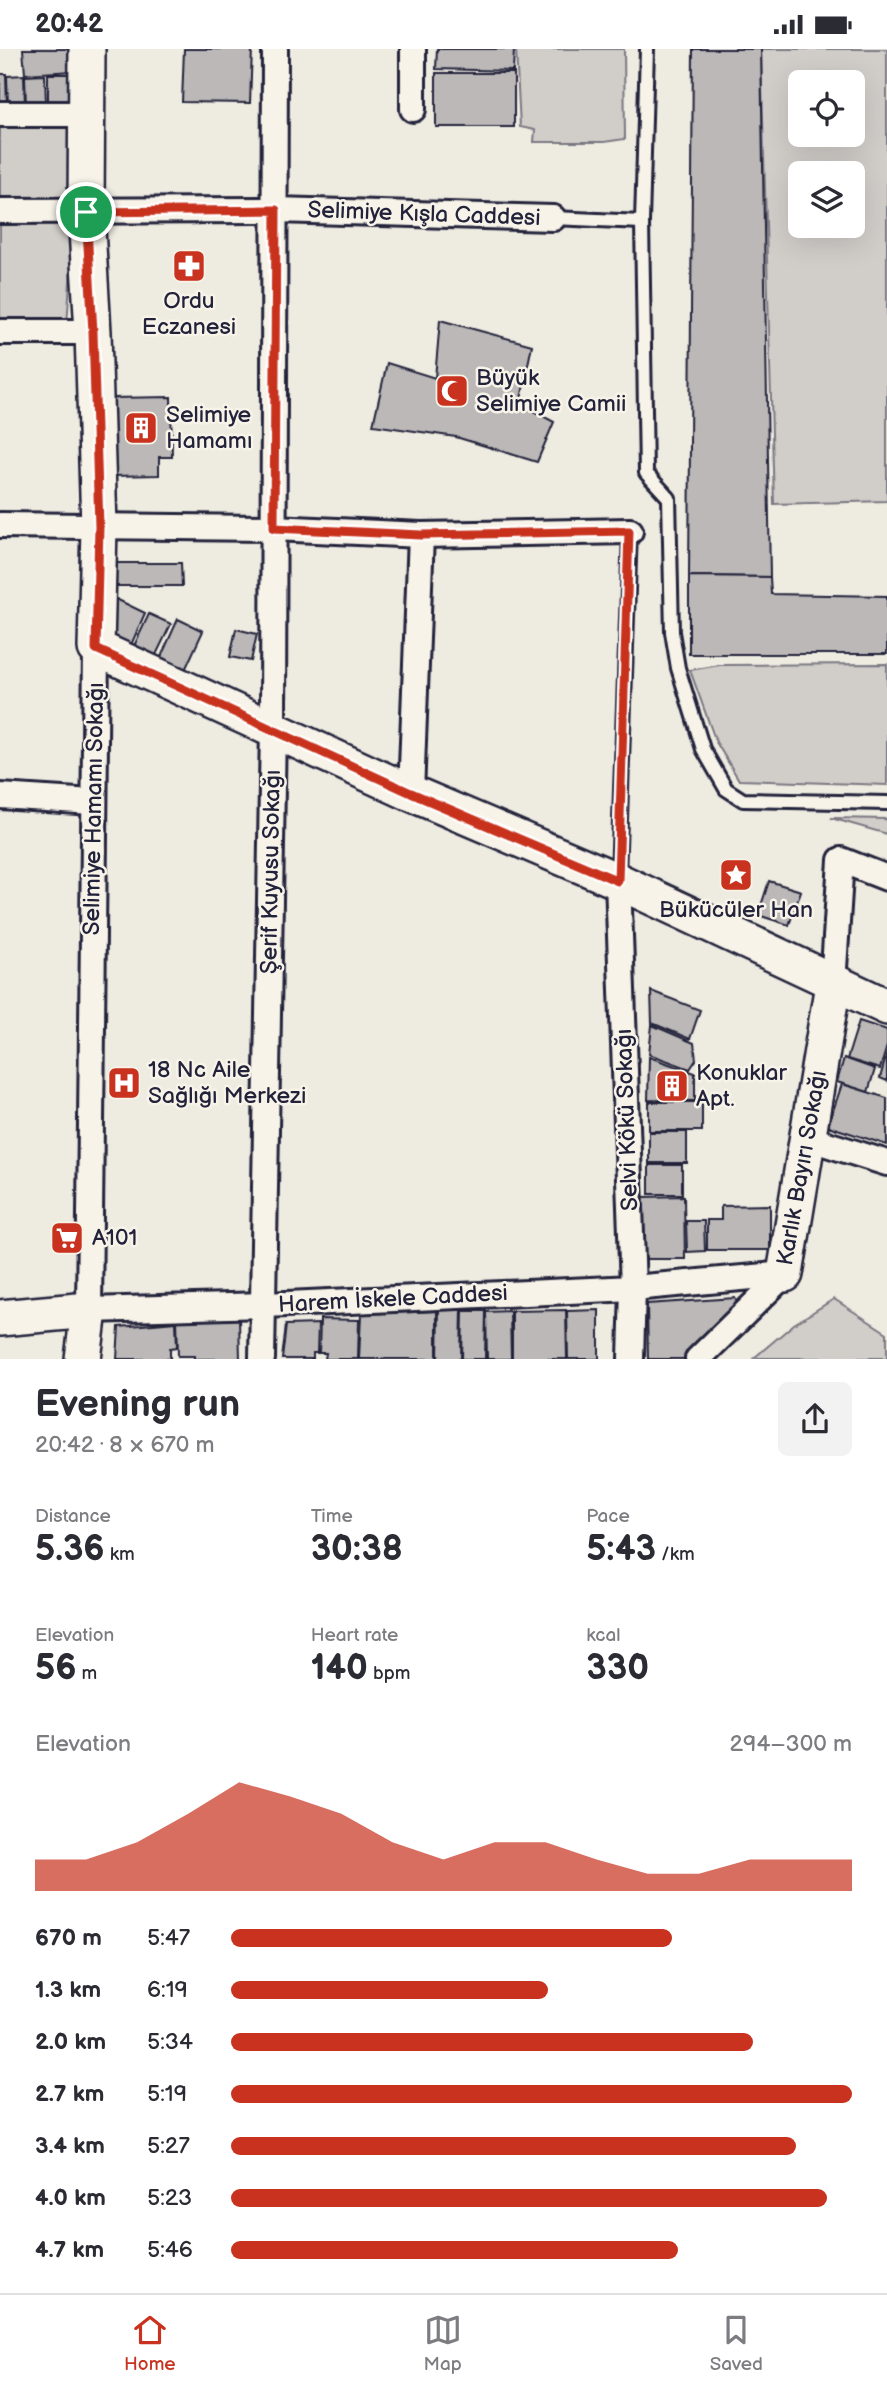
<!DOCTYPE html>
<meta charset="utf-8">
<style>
body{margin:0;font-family:"Balsamiq Sans",sans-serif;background:#f2f2f3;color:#2b2b33;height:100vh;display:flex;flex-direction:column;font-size:26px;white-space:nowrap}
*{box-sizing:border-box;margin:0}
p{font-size:23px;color:#7c7c81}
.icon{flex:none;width:38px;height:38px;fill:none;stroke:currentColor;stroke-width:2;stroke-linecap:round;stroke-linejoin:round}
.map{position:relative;height:1310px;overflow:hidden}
.sheet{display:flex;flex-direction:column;background:#fff;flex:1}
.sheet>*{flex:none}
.buttons{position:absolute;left:788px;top:21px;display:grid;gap:14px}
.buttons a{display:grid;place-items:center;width:77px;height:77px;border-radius:10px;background:#fff;box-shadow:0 7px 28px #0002;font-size:35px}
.pin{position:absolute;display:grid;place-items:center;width:60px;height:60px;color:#fff;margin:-30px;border:4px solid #fff;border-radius:50%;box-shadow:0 2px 7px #0007}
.round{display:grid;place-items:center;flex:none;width:74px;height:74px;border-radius:10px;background:#f2f2f3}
.headline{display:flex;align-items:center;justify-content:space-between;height:119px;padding:0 35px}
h1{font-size:38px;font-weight:600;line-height:52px}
.stats{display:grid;grid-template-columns:repeat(3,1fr);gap:10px;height:119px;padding:7px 35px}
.stats div{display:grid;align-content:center}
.stats b{font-size:35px;font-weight:600}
.stats small{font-size:19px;font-weight:400}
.stats p{font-size:19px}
.chart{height:196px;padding:14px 35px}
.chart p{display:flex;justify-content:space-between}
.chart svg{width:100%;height:126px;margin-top:7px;fill:#c8321e;opacity:.7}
ul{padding:0 35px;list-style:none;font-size:23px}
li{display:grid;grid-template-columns:112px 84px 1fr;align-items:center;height:52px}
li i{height:18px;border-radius:9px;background:#c8321e}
.status{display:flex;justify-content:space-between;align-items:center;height:49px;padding:0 35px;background:#fff;direction:ltr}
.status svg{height:19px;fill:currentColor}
.tabs{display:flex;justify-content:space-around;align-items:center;height:98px;border-top:2px solid #e1e1e2;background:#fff;font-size:19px;color:#7c7c81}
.tabs a{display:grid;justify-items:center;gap:4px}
.tabs .current{color:#c8321e}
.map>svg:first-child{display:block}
</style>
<div class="status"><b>20:42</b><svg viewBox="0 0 49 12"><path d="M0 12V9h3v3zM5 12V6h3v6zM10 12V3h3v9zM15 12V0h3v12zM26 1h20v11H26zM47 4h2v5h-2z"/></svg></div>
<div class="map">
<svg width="887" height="1310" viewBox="0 0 887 1310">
<rect width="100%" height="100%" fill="#eeebe1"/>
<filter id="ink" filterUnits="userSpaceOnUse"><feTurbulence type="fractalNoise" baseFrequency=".0143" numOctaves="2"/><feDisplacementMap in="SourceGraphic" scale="14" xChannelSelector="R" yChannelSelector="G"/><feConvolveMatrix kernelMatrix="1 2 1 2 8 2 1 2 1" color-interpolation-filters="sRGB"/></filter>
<g filter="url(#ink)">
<g fill="#d1cdc9" stroke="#7a7882" stroke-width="2" fill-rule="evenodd">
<polygon points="516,0 624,0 625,90 604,93 534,93 535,81 520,78"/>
<path d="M761,0H887V452L774,455ZM800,33H852V86H800ZM800,124H852V177H800Z"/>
<polygon points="81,68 67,277 0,276 0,69"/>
<polygon points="887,615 887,736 739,731 716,693 690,621 720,616"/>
<polygon points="831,769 887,770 887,785"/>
<polygon points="834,1250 887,1284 887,1309 754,1309 794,1275"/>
</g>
<g fill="#bbb8b7" stroke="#22223b" stroke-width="2">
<polygon points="23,0 71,0 73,22 25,25"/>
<polygon points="184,0 252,0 250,54 182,53"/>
<polygon points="437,0 514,0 513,22 436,20"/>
<polygon points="693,0 761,0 770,528 689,527"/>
<rect x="436" y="24" width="78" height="54"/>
<polygon points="0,25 6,25 7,59 0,60"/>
<rect x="48" y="25" width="26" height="37"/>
<polygon points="24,26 25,57 8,57 7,27"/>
<polygon points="45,26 46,57 26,57 25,27"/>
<polygon points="440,271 532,296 520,355 554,373 537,413 456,388 373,376 387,314 435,329"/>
<polygon points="171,348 172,408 159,408 159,426 112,427 111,349"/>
<polygon points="113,514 181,514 182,537 113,537"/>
<polygon points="689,527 770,528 771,545 887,547 887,605 689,605"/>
<polygon points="114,549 145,564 131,596 109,586"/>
<polygon points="149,565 171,575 155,608 134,597"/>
<polygon points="178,570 203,582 185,621 160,610"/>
<polygon points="236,580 257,585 251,612 230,608"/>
<polygon points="769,832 801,842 789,876 758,866"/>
<polygon points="651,942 700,961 690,990 652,974"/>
<polygon points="859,972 887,981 887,997 880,1020 847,1010"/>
<polygon points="652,976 694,994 696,1011 690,1020 649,1005"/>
<polygon points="887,1004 887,1032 880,1029"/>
<polygon points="649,1008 695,1024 695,1052 648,1051"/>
<polygon points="844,1009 875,1020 868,1043 837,1033"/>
<polygon points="842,1035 887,1049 887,1096 828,1077"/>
<rect x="649" y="1053" width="53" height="29"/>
<rect x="649" y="1083" width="38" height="31"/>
<rect x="649" y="1116" width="33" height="29"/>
<polygon points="684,1147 685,1210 644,1210 643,1148"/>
<polygon points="770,1156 770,1201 707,1201 707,1171 721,1171 721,1157"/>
<polygon points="686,1172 704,1172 705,1202 687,1203"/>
<polygon points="735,1249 739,1258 683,1310 648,1310 647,1255"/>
<polygon points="439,1259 462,1259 461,1310 438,1310"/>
<polygon points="566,1261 567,1310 512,1310 512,1262"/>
<polygon points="599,1261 599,1310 568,1310 567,1262"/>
<polygon points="437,1262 437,1310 359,1310 361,1265"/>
<polygon points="463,1262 486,1262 485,1310 462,1310"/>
<polygon points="510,1262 511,1310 487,1310 486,1263"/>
<polygon points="177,1269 239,1269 240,1310 194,1310 194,1307 178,1307"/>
<polygon points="320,1270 359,1271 358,1310 325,1310 326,1304 319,1304"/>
<polygon points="176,1273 177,1298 170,1299 170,1310 117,1310 119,1278"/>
<polygon points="318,1275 317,1304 313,1304 313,1310 282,1310 286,1276"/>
</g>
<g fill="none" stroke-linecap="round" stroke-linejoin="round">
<defs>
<g id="lane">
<polyline points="647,0 642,173 646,424 669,449 672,583 678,619 703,700 726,740 743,751 887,754"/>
<polyline points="553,169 642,173"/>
<polyline points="618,828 630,482"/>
</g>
<g id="street">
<polyline points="413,60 413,0"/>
<polyline points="0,65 88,65"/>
<polyline points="0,162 276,161 553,169"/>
<polyline points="0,283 93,283"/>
<polyline points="0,476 274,479 421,486 630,482"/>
<polyline points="96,599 89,1261 265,1256 633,1239 785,1225"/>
<polyline points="411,744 421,486"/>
<polyline points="0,747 93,753"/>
<polyline points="618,832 633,1239 631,1310"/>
<polyline points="833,935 841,811 887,829"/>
<polyline points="808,1089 887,1114"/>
<polyline points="262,1310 273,679 275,0"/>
<polyline points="698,1310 785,1225"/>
</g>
<g id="secondary">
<polyline points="87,0 86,163 93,283 99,478 96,599 411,744 618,832 887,958"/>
<polyline points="785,1225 833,935"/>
<polyline points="0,1269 89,1261 83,1310"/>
</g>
</defs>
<use href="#lane" stroke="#22223b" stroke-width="18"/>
<use href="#street" stroke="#22223b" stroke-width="30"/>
<use href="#secondary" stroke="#22223b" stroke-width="40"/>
<use href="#lane" stroke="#f7f3e8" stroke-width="12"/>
<use href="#street" stroke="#f7f3e8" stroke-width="24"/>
<use href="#secondary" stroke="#f7f3e8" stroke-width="35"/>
</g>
</g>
<g fill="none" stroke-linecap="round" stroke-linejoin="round" filter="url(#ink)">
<defs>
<polygon id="route" points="276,161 274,479 421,486 629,482 618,832 411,744 96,600 99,478 93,283 86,163"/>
</defs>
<use href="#route" stroke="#fff" stroke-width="14"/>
<use href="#route" stroke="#c8321e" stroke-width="9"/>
</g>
<defs>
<symbol id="pharmacy-square" viewBox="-11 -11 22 22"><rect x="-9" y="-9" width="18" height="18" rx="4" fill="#c8321e" stroke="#f7f3e8"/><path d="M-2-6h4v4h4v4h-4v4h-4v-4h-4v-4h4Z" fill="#fff"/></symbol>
<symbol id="mosque-square" viewBox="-11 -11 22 22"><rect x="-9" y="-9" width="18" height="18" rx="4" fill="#c8321e" stroke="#f7f3e8"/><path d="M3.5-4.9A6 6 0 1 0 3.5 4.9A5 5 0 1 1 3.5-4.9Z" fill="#fff"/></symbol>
<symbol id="building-square" viewBox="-11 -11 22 22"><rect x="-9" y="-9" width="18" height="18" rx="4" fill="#c8321e" stroke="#f7f3e8"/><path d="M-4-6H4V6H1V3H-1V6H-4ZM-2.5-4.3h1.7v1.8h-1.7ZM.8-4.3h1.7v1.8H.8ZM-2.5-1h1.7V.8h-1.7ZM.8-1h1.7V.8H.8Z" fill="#fff"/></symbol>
<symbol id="sight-square" viewBox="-11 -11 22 22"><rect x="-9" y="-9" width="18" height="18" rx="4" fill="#c8321e" stroke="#f7f3e8"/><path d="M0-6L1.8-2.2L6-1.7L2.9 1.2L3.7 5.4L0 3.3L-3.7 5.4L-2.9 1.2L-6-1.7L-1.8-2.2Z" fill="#fff"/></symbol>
<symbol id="hospital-square" viewBox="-11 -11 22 22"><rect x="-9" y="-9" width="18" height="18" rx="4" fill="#c8321e" stroke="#f7f3e8"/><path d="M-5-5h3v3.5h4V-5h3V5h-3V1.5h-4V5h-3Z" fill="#fff"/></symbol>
<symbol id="supermarket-square" viewBox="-11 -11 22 22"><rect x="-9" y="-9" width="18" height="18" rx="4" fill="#c8321e" stroke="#f7f3e8"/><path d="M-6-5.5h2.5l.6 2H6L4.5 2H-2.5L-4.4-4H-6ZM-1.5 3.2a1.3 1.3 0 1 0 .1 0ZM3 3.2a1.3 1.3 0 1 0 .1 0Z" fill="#fff"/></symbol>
</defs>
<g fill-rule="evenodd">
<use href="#pharmacy-square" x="170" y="198" width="38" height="38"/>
<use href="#mosque-square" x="433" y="323" width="38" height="38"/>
<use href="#building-square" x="122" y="360" width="38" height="38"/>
<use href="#sight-square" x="717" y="807" width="38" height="38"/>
<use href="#hospital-square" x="105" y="1015" width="38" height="38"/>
<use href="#building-square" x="653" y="1018" width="38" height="38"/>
<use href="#supermarket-square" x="48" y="1170" width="38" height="38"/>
</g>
<g text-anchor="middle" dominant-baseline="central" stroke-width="5" stroke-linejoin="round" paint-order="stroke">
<g font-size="23" fill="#22223b" stroke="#f7f3e8">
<text transform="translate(424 165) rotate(2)">Selimiye Kışla Caddesi</text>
<text transform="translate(94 760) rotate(-89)">Selimiye Hamamı Sokağı</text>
<text transform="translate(271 823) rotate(-89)">Şerif Kuyusu Sokağı</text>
<text transform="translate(627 1071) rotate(-92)">Selvi Kökü Sokağı</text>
<text transform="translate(802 1119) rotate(-80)">Karlık Bayırı Sokağı</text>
<text transform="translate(393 1250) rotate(-3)">Harem İskele Caddesi</text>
</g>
<g font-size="23" fill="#22223b" stroke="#f7f3e8" text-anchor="start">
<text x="189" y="252" text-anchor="middle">Ordu<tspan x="189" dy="26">Eczanesi</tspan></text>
<text x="476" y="329">Büyük<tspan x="476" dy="26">Selimiye Camii</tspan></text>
<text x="166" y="366">Selimiye<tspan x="166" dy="26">Hamamı</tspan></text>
<text x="736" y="861" text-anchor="middle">Bükücüler Han</text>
<text x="148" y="1021">18 Nc Aile<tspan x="148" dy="26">Sağlığı Merkezi</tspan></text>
<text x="696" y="1024">Konuklar<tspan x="696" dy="26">Apt.</tspan></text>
<text x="92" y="1189">A101</text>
</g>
</g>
</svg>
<div class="buttons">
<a><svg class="icon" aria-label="locate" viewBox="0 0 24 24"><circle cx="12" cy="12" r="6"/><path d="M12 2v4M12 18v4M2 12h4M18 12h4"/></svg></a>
<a><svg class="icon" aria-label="layers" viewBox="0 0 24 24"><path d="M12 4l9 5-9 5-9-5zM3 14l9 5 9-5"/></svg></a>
</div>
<div class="pin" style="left:86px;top:163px;background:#1e9e55"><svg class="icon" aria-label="arrive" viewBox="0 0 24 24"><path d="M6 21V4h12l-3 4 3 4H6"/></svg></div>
</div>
<section class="sheet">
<div class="headline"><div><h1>Evening run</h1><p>20:42 · 8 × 670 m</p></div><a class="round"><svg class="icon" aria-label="share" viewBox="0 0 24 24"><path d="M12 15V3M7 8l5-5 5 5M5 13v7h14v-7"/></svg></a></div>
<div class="stats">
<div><p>Distance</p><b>5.36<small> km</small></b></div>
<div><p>Time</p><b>30:38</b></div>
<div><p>Pace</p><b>5:43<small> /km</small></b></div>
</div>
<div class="stats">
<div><p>Elevation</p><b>56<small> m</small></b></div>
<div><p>Heart rate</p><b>140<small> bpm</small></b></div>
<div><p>kcal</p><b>330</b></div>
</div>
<div class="chart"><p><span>Elevation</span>294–300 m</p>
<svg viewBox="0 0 160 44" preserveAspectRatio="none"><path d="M0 44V33L10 33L20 27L30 17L40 6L50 11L60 17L70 27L80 33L90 27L100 27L110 33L120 38L130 38L140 33L150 33L160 33V44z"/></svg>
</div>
<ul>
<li><b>670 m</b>5:47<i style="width:71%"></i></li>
<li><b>1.3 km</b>6:19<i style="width:51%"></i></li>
<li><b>2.0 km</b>5:34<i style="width:84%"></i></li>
<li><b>2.7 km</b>5:19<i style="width:100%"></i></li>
<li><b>3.4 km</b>5:27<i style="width:91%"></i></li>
<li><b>4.0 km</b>5:23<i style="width:96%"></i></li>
<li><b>4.7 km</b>5:46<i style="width:72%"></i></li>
</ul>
</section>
<nav class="tabs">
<a class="current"><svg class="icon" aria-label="home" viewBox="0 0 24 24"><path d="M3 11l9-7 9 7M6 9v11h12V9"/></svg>Home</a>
<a><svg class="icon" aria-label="map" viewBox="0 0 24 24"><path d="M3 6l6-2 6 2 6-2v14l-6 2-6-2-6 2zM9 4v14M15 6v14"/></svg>Map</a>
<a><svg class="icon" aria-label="saved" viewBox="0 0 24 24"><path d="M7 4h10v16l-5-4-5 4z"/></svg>Saved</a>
</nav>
